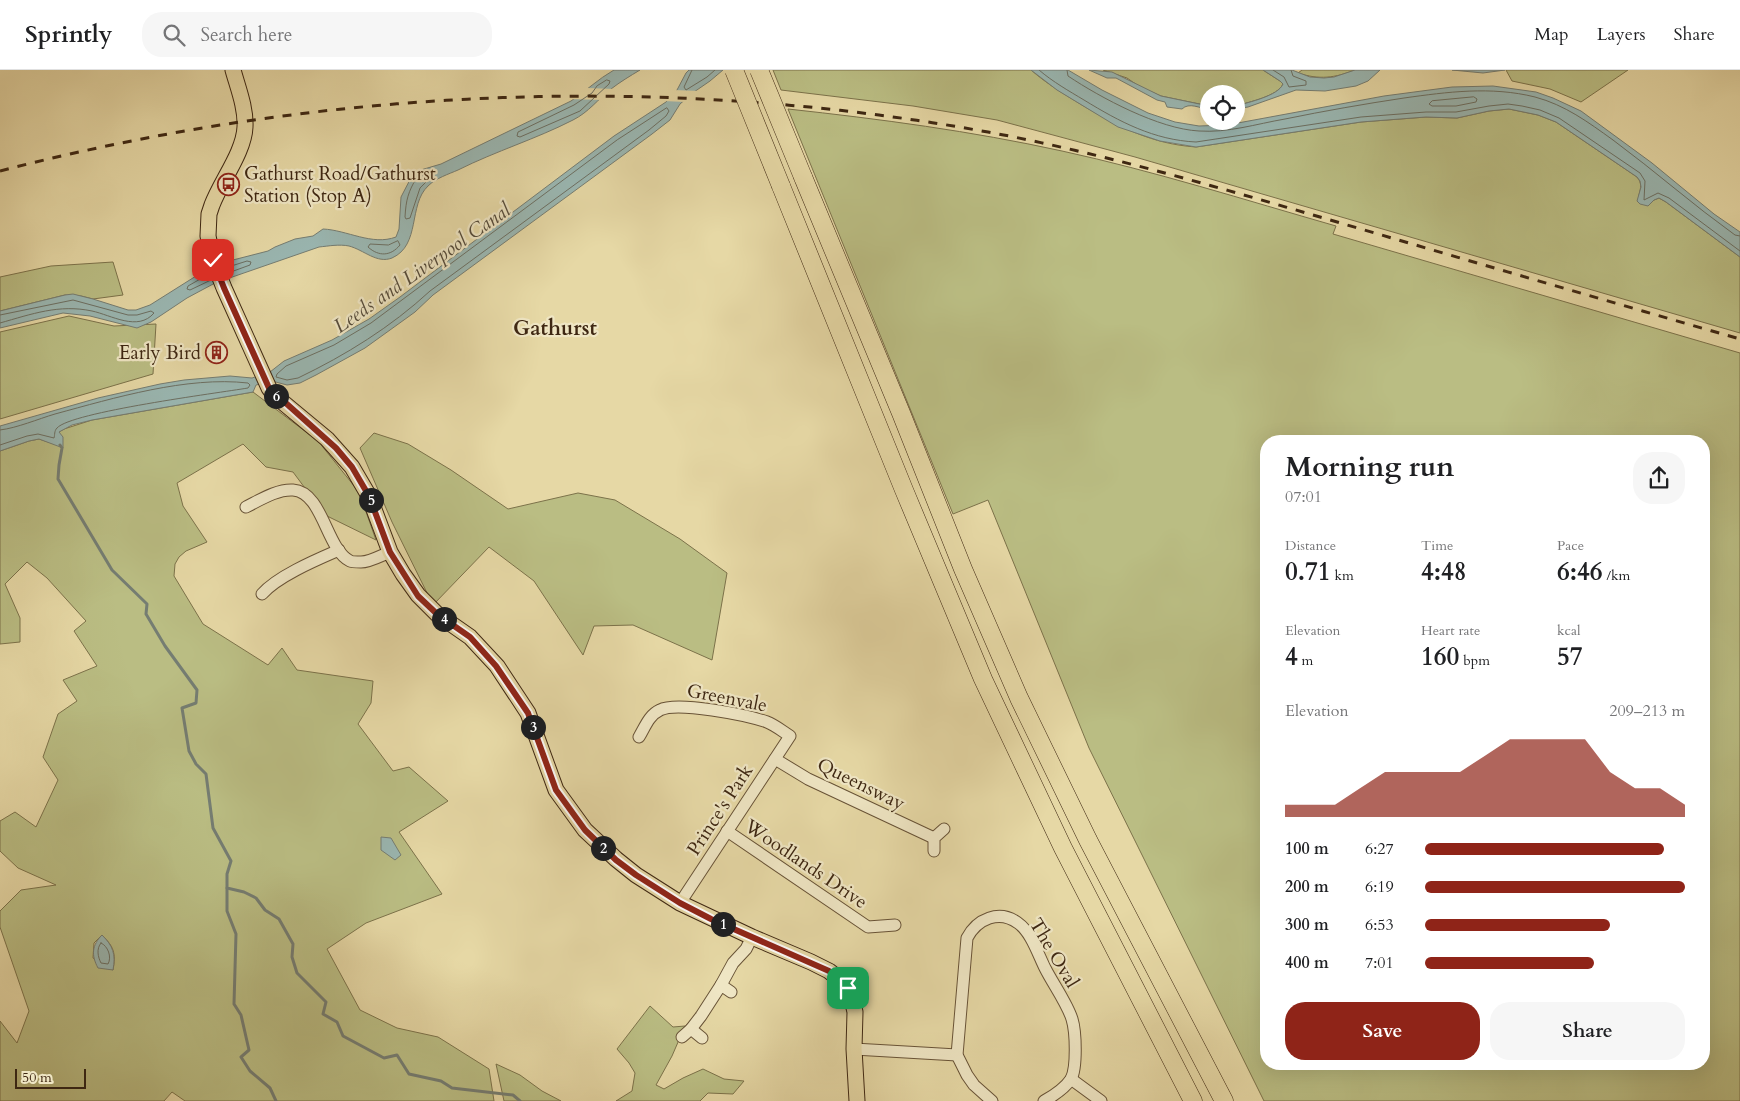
<!DOCTYPE html>
<meta charset="utf-8">
<style>
body{margin:0;font-family:Cardo,serif;background:#f6f6f6;color:#202124;height:100vh;display:flex;flex-direction:column;font-size:19px;white-space:nowrap}
*{box-sizing:border-box;margin:0}
p{font-size:16px;color:#757577}
.icon{flex:none;width:28px;height:28px;fill:none;stroke:currentColor;stroke-width:2;stroke-linecap:round;stroke-linejoin:round}
.map{position:relative;flex:1;overflow:hidden}
.drawer{position:absolute;left:1260px;top:365px;width:450px;height:635px;display:flex;flex-direction:column;background:#fff;border-radius:20px;box-shadow:0 5px 20px #0002}
.drawer>*{flex:none}
.tools{position:absolute;left:1200px;top:15px;display:grid;gap:10px}
.tools a{display:grid;place-items:center;width:45px;height:45px;border-radius:50%;background:#fff;box-shadow:0 5px 20px #0002;font-size:25px}
.scale{position:absolute;left:15px;bottom:12px;width:71px;box-sizing:border-box;padding-left:5px;border:2px solid #3e2712;border-top:0;font-size:14px;line-height:18px;white-space:nowrap;color:#3e2712;-webkit-text-stroke:4px #efe6c4;paint-order:stroke}
.pin{position:absolute;display:grid;place-items:center;width:42px;height:42px;color:#fff;margin:-21px;border-radius:10px;box-shadow:0 2px 8px #0006}
.km{position:absolute;width:25px;height:25px;margin:-12px;border-radius:50%;background:#222;color:#fff;font-size:14px;line-height:25px;text-align:center}
.round{display:grid;place-items:center;flex:none;width:52px;height:52px;border-radius:20px;background:#f6f6f6}
.headline{display:flex;align-items:center;justify-content:space-between;height:85px;padding:0 25px}
h1{font-size:28px;font-weight:800;line-height:38px}
.stats{display:grid;grid-template-columns:repeat(3,1fr);gap:8px;height:85px;padding:5px 25px}
.stats div{display:grid;align-content:center}
.stats b{font-size:25px;font-weight:800}
.stats small{font-size:14px;font-weight:400}
.stats p{font-size:14px}
.chart{height:140px;padding:10px 25px}
.chart p{display:flex;justify-content:space-between}
.chart svg{width:100%;height:90px;margin-top:5px;fill:#8f2418;opacity:.7}
.action{display:flex;gap:10px;margin-top:auto;padding:10px 25px}
.action a{flex:1;height:58px;border-radius:20px;background:#8f2418;color:#fff;font-size:20px;font-weight:800;line-height:58px;text-align:center}
.action a+a{background:#f6f6f6;color:#202124}
ul{padding:0 25px;list-style:none;font-size:16px}
li{display:grid;grid-template-columns:80px 60px 1fr;align-items:center;height:38px}
li i{height:12px;border-radius:6px;background:#8f2418}
header{display:flex;align-items:center;gap:30px;box-sizing:border-box;height:70px;padding:0 25px;background:#fff;border-bottom:1px solid #e0e0e0}
header strong{font-size:24px}
nav{display:flex;gap:28px;margin-inline-start:auto;font-size:18px}
.search{width:350px;height:45px;background:#f6f6f6;display:flex;align-items:center;gap:12px;box-sizing:border-box;padding:0 18px;border-radius:20px;color:#757577;font-size:19px}
.map>svg:first-child{display:block}
</style>
<header>
<strong>Sprintly</strong>
<div class="search"><svg class="icon" aria-label="search" viewBox="0 0 24 24"><circle cx="10" cy="10" r="6"/><path d="M15 15l6 6"/></svg>Search here</div>
<nav><a>Map</a><a>Layers</a><a>Share</a></nav>
</header>
<div class="map">
<svg width="1740" height="1031" viewBox="0 0 1740 1031">
<rect width="100%" height="100%" fill="#e6d8a5"/>
<filter id="stains"><feTurbulence type="fractalNoise" baseFrequency=".004" numOctaves="4"/><feColorMatrix values="0 0 0 0 .2 0 0 0 0 .09 0 0 0 0 .02 0 0 0 .5 -.17"/></filter>
<radialGradient id="worn" r=".72"><stop offset=".6" stop-color="#630" stop-opacity="0"/><stop offset="1" stop-color="#630" stop-opacity=".3"/></radialGradient>
<g fill="#babd83" stroke="#7c724a" fill-rule="evenodd">
<path d="M773,0H1031C1047,14 1064,24 1082,35C1119,57 1152,74 1196,77L1361,52L1426,47L1457,48L1489,41L1509,39L1538,45L1556,52L1637,107C1642,113 1641,117 1639,125L1654,130L1659,128L1666,132L1740,187V263L1135,87L997,50L913,36L781,20Z"/>
<path d="M1103,0H1263L1280,11L1283,14C1278,26 1249,32 1236,36V24H1209V36L1161,26L1140,17L1127,8Z"/>
<path d="M1302,0H1355C1335,8 1319,10 1298,3Z"/>
<polygon points="1506,0 1628,0 1581,32 1550,19 1512,11"/>
<path d="M788,39C880,49 971,61 1062,81C1154,101 1245,130 1336,156L1333,164L1740,283V1031H1264L1089,678L988,430L953,444ZM1266,371H1704V994H1266Z"/>
<polygon points="113,192 123,225 93,229 81,226 65,225 0,241 0,207 51,196"/>
<polygon points="69,246 114,256 156,254 153,304 0,349 0,262"/>
<path d="M253,322L318,371L359,422L376,470L325,445L293,402L266,397L243,374L177,413L183,436L207,472L186,481L179,487L175,494L174,506L203,554L268,595L282,578L297,600L373,611L371,633L358,654L393,701L409,697L448,731L399,762L442,824L366,853L327,879L360,940L397,958L438,967L489,999L494,1031H185L172,1022L164,1031H0V951L17,973L29,941L0,857V841L21,820L56,815L18,798L0,781V751L15,742L36,757L58,710L43,687L58,644L77,631L63,610L97,596L74,561L86,551L47,508L27,492L5,514L20,548V572L0,574V381L29,371L39,369L54,374L59,362L64,359L92,350ZM102,865C114,877 116,883 113,900L93,888L94,873Z"/>
<polygon points="374,363 408,374 451,400 508,439 578,423 615,430 680,469 727,503 712,590 633,555 594,556 583,585 534,511 489,477 433,535 392,452 360,378"/>
<polygon points="650,936 673,957 685,956 672,986 656,1015 664,1019 683,1008 703,999 724,1009 744,1011 733,1024 708,1023 700,1031 616,1031 632,1021 635,1003 629,993 617,979"/>
<polygon points="496,994 520,1005 542,1021 561,1031 504,1031"/>
</g>
<g fill="#9ab7b2" stroke="#757d72">
<path d="M614,0H640C630,6 620,12 611,19C598,29 589,42 573,50C536,69 496,81 458,100C449,104 436,108 428,116C408,135 421,175 392,188C377,194 364,180 349,176C339,174 329,176 319,177L215,213L187,228L151,252L137,258L90,246L63,243L0,258V241L65,225L73,224L93,229L128,240H136L150,235L204,201L229,191L268,181L275,177L295,169L313,166L323,159C347,160 372,176 396,167L399,159L401,127L414,102L441,94L571,31C586,21 598,9 614,0Z"/>
<polygon points="689,0 723,0 710,11 694,22 680,34 670,50 652,64 433,225 415,242 365,278 316,305 300,313 287,315 272,311 256,315 253,322 92,350 72,355 59,362 63,367 63,378 39,369 29,371 0,381 0,356 98,328 160,314 184,310 230,306 252,308 270,302 284,291 332,270 369,249 400,227 614,66 666,32 677,20 686,3"/>
<polygon points="1031,0 1068,0 1102,20 1148,43 1175,52 1199,56 1227,55 1384,26 1452,17 1493,16 1536,22 1553,28 1581,41 1652,93 1714,144 1740,162 1740,187 1666,132 1659,128 1654,130 1648,136 1640,134 1637,131 1641,117 1640,111 1637,107 1556,52 1538,45 1509,39 1489,41 1457,48 1426,47 1361,52 1196,77 1160,71 1118,57 1057,20"/>
<path d="M1089,0L1112,2L1161,26L1209,36V40C1200,38 1189,32 1182,39L1167,37L1165,32L1157,30L1116,8H1107Z"/>
<path d="M1263,0H1292L1310,7L1324,8L1334,7L1355,0H1380L1368,11L1356,16L1325,21L1296,20L1248,37L1236,39V36C1249,32 1278,26 1283,14L1280,11Z"/>
<polygon points="1452,0 1505,0 1483,3"/>
<polygon points="381,767 391,768 401,785 395,790 381,780"/>
<path d="M102,865C113,876 116,884 113,900L98,898C91,885 92,875 102,865Z"/>
</g>
<g fill="#e6d8a5">
<polygon points="585,18 587,18 616,19 602,30 568,29"/>
<polygon points="673,20 700,21 686,32 663,31"/>
</g>
<g fill="none" stroke-linecap="round" stroke-linejoin="round">
<g stroke="#6c6f62" stroke-width="1">
<polyline points="692,0 684,17 686,20 707,7 715,0"/>
<path d="M1039,0C1053,12 1069,21 1084,30C1120,52 1154,70 1196,72L1361,47L1426,42H1456L1489,36L1508,34L1522,36L1540,40L1559,48L1640,103L1645,111L1644,130L1658,123L1669,128L1740,181"/>
<path d="M1067,0L1068,6C1101,28 1159,59 1199,61C1228,63 1256,54 1285,49C1324,41 1364,34 1404,28C1447,22 1491,16 1535,27C1565,35 1588,52 1613,70C1655,101 1693,135 1735,165L1740,166"/>
<polyline points="1273,0 1284,7 1289,17 1306,15 1306,11 1293,6 1291,0"/>
<polygon points="607,10 610,11 609,14 580,41 520,67 517,66 518,62 574,35 592,23 597,16"/>
<polygon points="1474,27 1477,29 1476,32 1456,36 1432,36 1429,34 1432,31"/>
<path d="M667,38L669,41L666,46L649,60L430,221C391,257 346,285 298,308L287,310L276,307L277,304L286,296L334,275L371,253L617,70Z"/>
<path d="M431,103L432,106L420,118L410,148L406,149L405,147C406,130 408,122 417,107Z"/>
<path d="M398,171L400,175C391,186 379,187 368,177L370,174L388,175Z"/>
<polyline points="225,198 247,191 251,192 250,195 228,203"/>
<polyline points="209,204 188,216 187,219 190,220 211,210"/>
<path d="M0,245L73,230L128,245H137L151,241L154,243C138,262 111,245 92,241C59,234 32,244 0,253"/>
<path d="M0,360C17,358 38,349 55,344C114,328 187,306 248,313L250,315L248,318C218,323 71,342 57,358C54,361 55,365 54,368L38,364L27,366L0,375"/>
<path d="M101,873C108,876 112,887 108,894L101,893C98,887 96,879 101,873Z"/>
</g>
<g stroke="#757d72" stroke-width="3">
<polyline points="60,375 62,378 59,395 58,409 112,500 147,534 146,544 165,576 197,620 196,633 182,638 189,681 196,694 206,704 213,758 231,791 227,804 227,818 244,822 256,828 265,840 279,849 293,874 292,887 297,903 326,932 323,944 337,952 343,966 384,988 397,985 409,1004 441,1011 452,1018 513,1025 520,1031"/>
<polyline points="227,818 227,841 236,864 234,934 241,945 249,980 241,987 250,1001 270,1018 276,1031"/>
</g>
<defs>
<g id="minor">
<path d="M246,437C260,430 277,419 293,420C323,422 326,479 350,491C352,492 358,492 361,492C370,492 382,485 390,482"/>
<path d="M262,524C278,506 316,490 339,480"/>
<path d="M639,667C645,657 649,645 660,640C677,631 747,645 767,652C775,655 782,661 790,666L680,833"/>
<polyline points="775,689 808,709 934,768"/>
<polyline points="727,761 868,857 895,855"/>
<polyline points="934,781 934,768 944,759"/>
<polyline points="721,915 733,893 746,879 752,867"/>
<polyline points="691,959 701,946 721,915 731,922"/>
<polyline points="682,967 691,959 702,968"/>
<polyline points="854,979 957,985"/>
<polyline points="1071,1009 1101,1031"/>
<path d="M992,1031L974,1015L967,1005L957,985L967,868C977,849 999,839 1018,853C1031,862 1038,884 1045,898C1053,914 1067,933 1072,949C1076,962 1077,998 1071,1009C1065,1018 1053,1026 1044,1031"/>
</g>
<path id="major" d="M233,0C238,18 246,38 245,57C244,82 221,111 212,135L209,144L208,166L213,190L224,218L269,318L274,325L327,369L352,397L369,426L390,482L403,504L418,525L437,544L470,567L497,596L528,643L556,720L585,760L616,789L636,805L680,833L752,867L811,892L829,901L843,912L851,925L855,942L854,979L857,1031"/>
<g id="highway">
<polyline points="803,107 901,343 963,499 1019,628 1088,770 1224,1031"/>
<polyline points="781,116 904,420 983,609 1063,778 1193,1031"/>
</g>
</defs>
<use href="#minor" stroke="#685337" stroke-width="13"/>
<use href="#major" stroke="#3e2712" stroke-width="17"/>
<use href="#highway" stroke="#3e2712" stroke-width="19"/>
<use href="#minor" stroke="#efe6c4" stroke-width="11"/>
<use href="#major" stroke="#e6d8a5" stroke-width="15"/>
<use href="#highway" stroke="#e6d8a5" stroke-width="18"/>
<path stroke="#3e2712" stroke-width="3" stroke-dasharray="9 9" stroke-linecap="butt" d="M0,101C328,16 676,2 1009,66C1114,87 1217,117 1320,147C1460,188 1600,229 1740,269"/>
<defs>
<g id="highway-bridge">
<polyline points="734,0 781,116"/>
<polyline points="759,0 803,107"/>
</g>
</defs>
<use href="#highway-bridge" stroke="#3e2712" stroke-width="19" stroke-linecap="butt"/>
<use href="#highway-bridge" stroke="#e6d8a5" stroke-width="18"/>
</g>
<g fill="none" stroke-linecap="round" stroke-linejoin="round">
<defs>
<polyline id="route" points="213,190 224,218 269,318 336,378 352,397 369,426 390,482 418,526 437,544 470,567 496,596 528,643 556,720 585,760 616,790 636,805 680,833 711,849 829,901 843,912 848,918"/>
</defs>
<use href="#route" stroke="#fff" stroke-width="10"/>
<use href="#route" stroke="#8f2418" stroke-width="6"/>
</g>
<defs>
<symbol id="bus-ring" viewBox="-11 -11 22 22"><circle r="9.5" fill="#efe6c4" stroke="#8f2418" stroke-width="1.5"/><path d="M-5-6H5V4H4V6H2V4H-2V6H-4V4H-5ZM-3.5-4V0h7V-4ZM-3.5 1.2v1.5H-2V1.2ZM2 1.2v1.5H3.5V1.2Z" fill="#8f2418"/></symbol>
<symbol id="building-ring" viewBox="-11 -11 22 22"><circle r="9.5" fill="#efe6c4" stroke="#8f2418" stroke-width="1.5"/><path d="M-4-6H4V6H1V3H-1V6H-4ZM-2.5-4.3h1.7v1.8h-1.7ZM.8-4.3h1.7v1.8H.8ZM-2.5-1h1.7V.8h-1.7ZM.8-1h1.7V.8H.8Z" fill="#8f2418"/></symbol>
</defs>
<g fill-rule="evenodd">
<use href="#bus-ring" x="216" y="102" width="25" height="25"/>
<use href="#building-ring" x="204" y="270" width="25" height="25"/>
</g>
<g text-anchor="middle" dominant-baseline="central" stroke-width="4.5" stroke-linejoin="round" paint-order="stroke">
<g font-size="19" fill="#3e2712" stroke="#efe6c4" text-anchor="start">
<text x="244" y="104">Gathurst Road/Gathurst<tspan x="244" dy="22">Station (Stop A)</tspan></text>
<text x="201" y="283" text-anchor="end">Early Bird</text>
</g>
<g font-size="19" fill="#3e2712" stroke="#efe6c4">
<text transform="translate(727 628) rotate(11)">Greenvale</text>
<text transform="translate(861 714) rotate(26)">Queensway</text>
<text transform="translate(720 740) rotate(-57)">Prince's Park</text>
<text transform="translate(806 794) rotate(34)">Woodlands Drive</text>
<text transform="translate(1054 883) rotate(59)">The Oval</text>
</g>
<g font-size="20" font-style="italic" fill="#554b3a" stroke="#efe6c4">
<text transform="translate(422 198) rotate(-35)">Leeds and Liverpool Canal</text>
</g>
<g font-size="21" font-weight="bold" fill="#3e2712" stroke="#efe6c4">
<text x="555" y="258">Gathurst</text>
</g>
</g>
<rect width="100%" height="100%" filter="url(#stains)"/>
<rect width="100%" height="100%" fill="url(#worn)"/>
</svg>
<div class="tools">
<a><svg class="icon" aria-label="locate" viewBox="0 0 24 24"><circle cx="12" cy="12" r="6"/><path d="M12 2v4M12 18v4M2 12h4M18 12h4"/></svg></a>
</div>
<div class="scale">50 m</div>
<div class="pin" style="left:848px;top:918px;background:#1e9e55"><svg class="icon" aria-label="arrive" viewBox="0 0 24 24"><path d="M6 21V4h12l-3 4 3 4H6"/></svg></div>
<div class="pin" style="left:213px;top:190px;background:#d93025"><svg class="icon" aria-label="check" viewBox="0 0 24 24"><path d="M5 12l5 5 9-10"/></svg></div>
<b class="km" style="left:723px;top:854px">1</b>
<b class="km" style="left:603px;top:778px">2</b>
<b class="km" style="left:533px;top:657px">3</b>
<b class="km" style="left:444px;top:549px">4</b>
<b class="km" style="left:371px;top:430px">5</b>
<b class="km" style="left:276px;top:326px">6</b>
<section class="drawer">
<div class="headline"><div><h1>Morning run</h1><p>07:01</p></div><a class="round"><svg class="icon" aria-label="share" viewBox="0 0 24 24"><path d="M12 15V3M7 8l5-5 5 5M5 13v7h14v-7"/></svg></a></div>
<div class="stats">
<div><p>Distance</p><b>0.71<small> km</small></b></div>
<div><p>Time</p><b>4:48</b></div>
<div><p>Pace</p><b>6:46<small> /km</small></b></div>
</div>
<div class="stats">
<div><p>Elevation</p><b>4<small> m</small></b></div>
<div><p>Heart rate</p><b>160<small> bpm</small></b></div>
<div><p>kcal</p><b>57</b></div>
</div>
<div class="chart"><p><span>Elevation</span>209–213 m</p>
<svg viewBox="0 0 160 44" preserveAspectRatio="none"><path d="M0 44V38L10 38L20 38L30 30L40 22L50 22L60 22L70 22L80 14L90 6L100 6L110 6L120 6L130 22L140 30L150 30L160 38V44z"/></svg>
</div>
<ul>
<li><b>100 m</b>6:27<i style="width:92%"></i></li>
<li><b>200 m</b>6:19<i style="width:100%"></i></li>
<li><b>300 m</b>6:53<i style="width:71%"></i></li>
<li><b>400 m</b>7:01<i style="width:65%"></i></li>
</ul>
<div class="action"><a>Save</a><a>Share</a></div>
</section>
</div>
